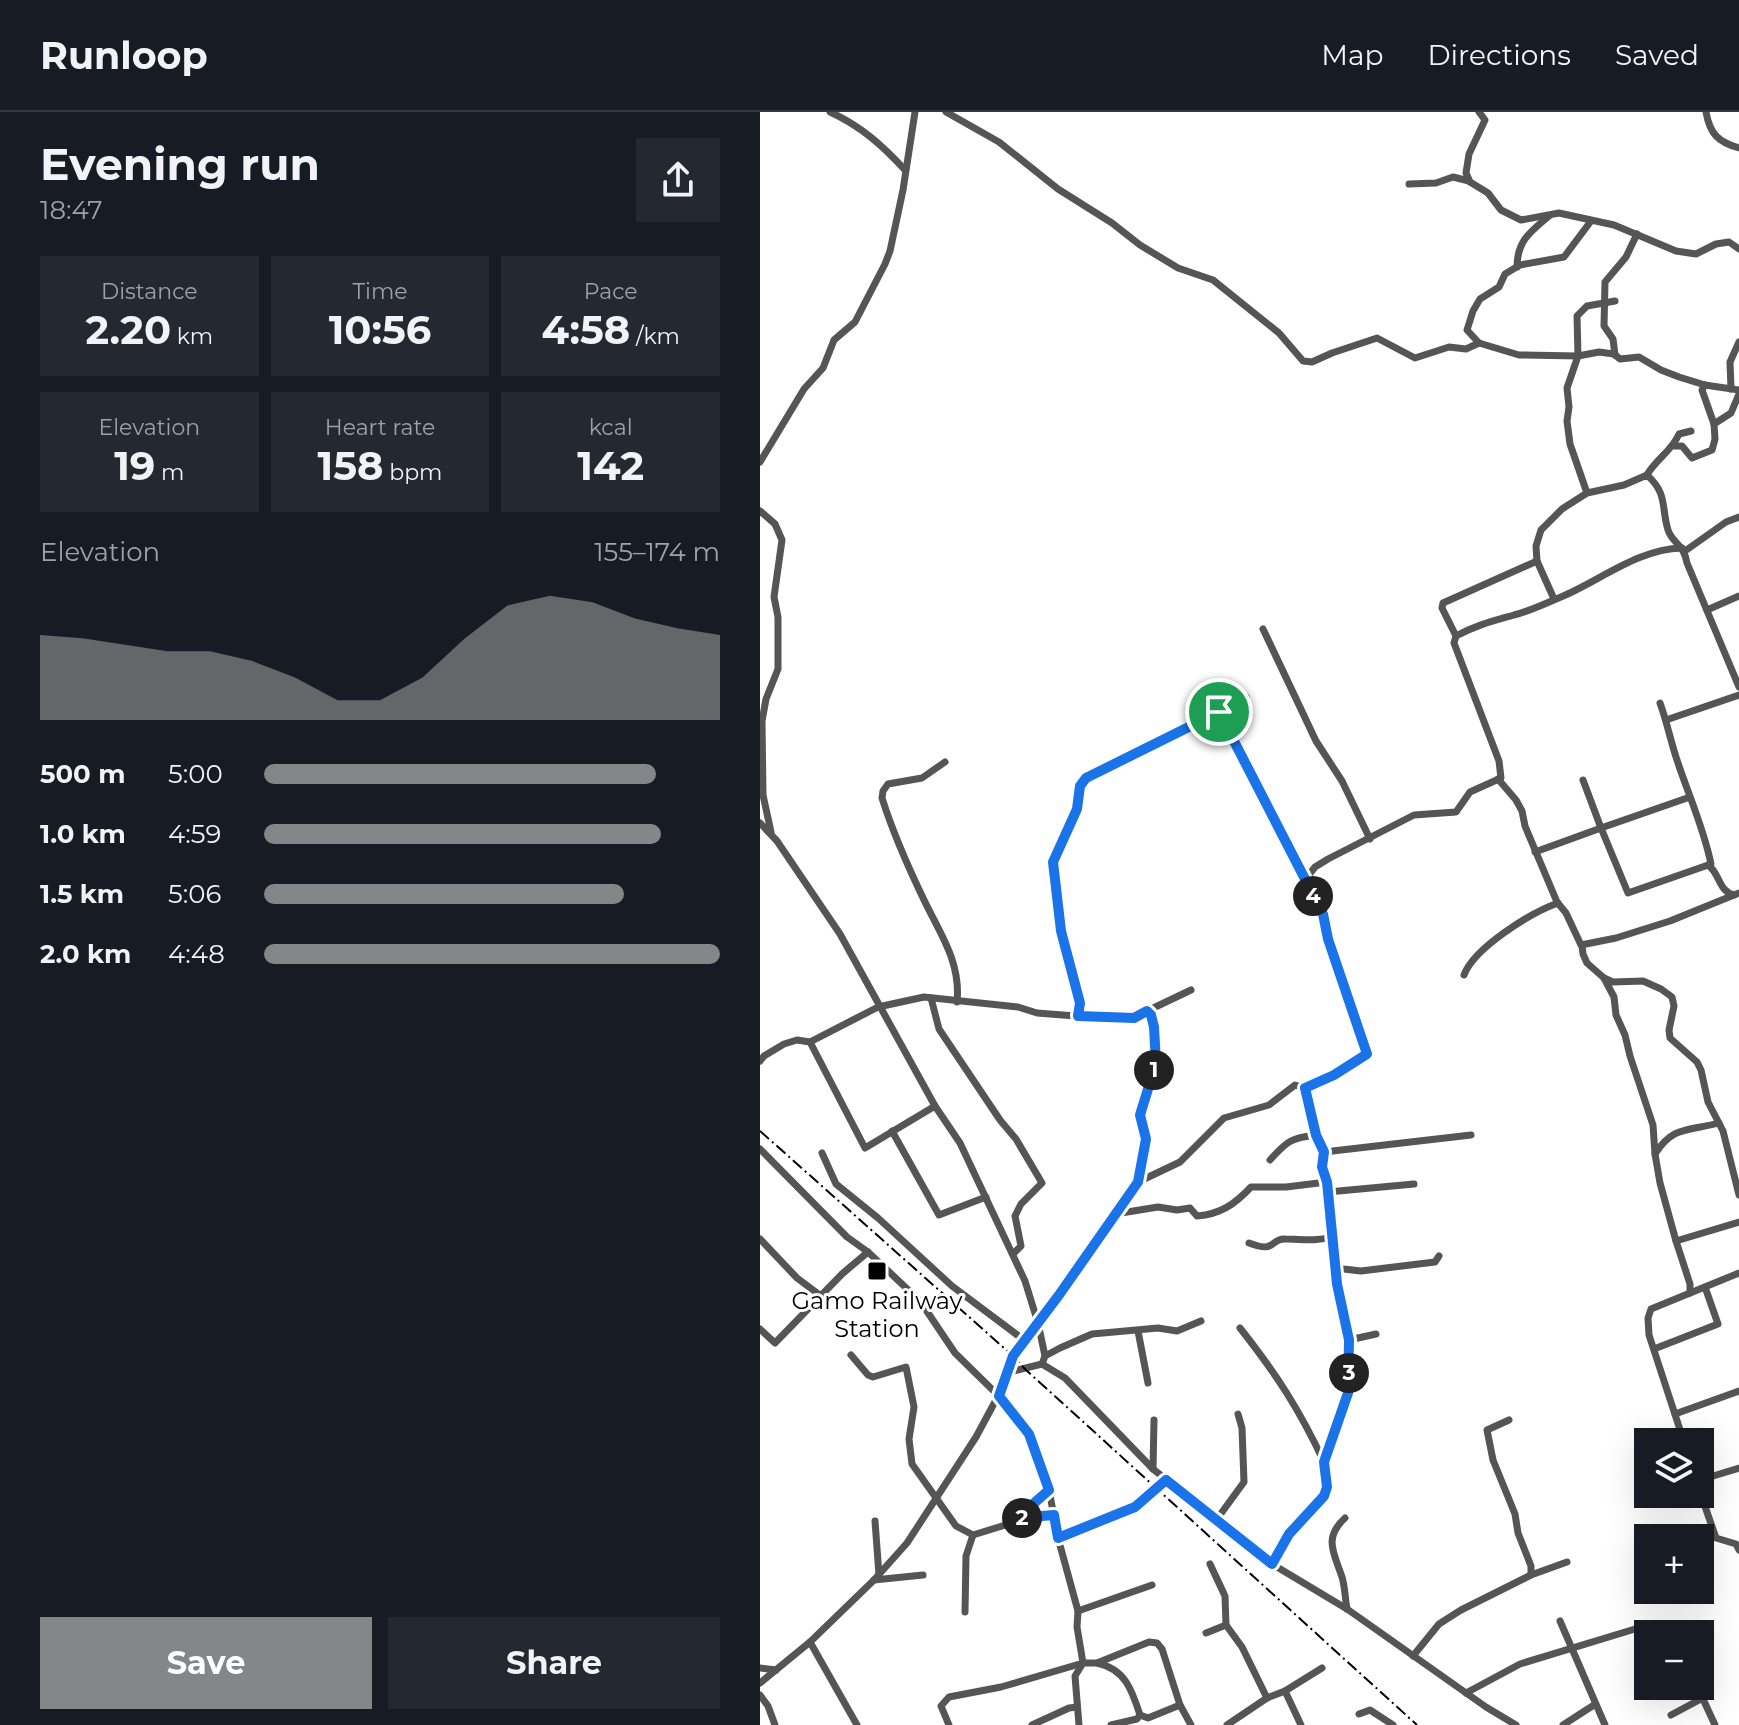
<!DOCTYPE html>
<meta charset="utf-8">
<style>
body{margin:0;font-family:Montserrat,sans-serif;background:#242831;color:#f1f3f6;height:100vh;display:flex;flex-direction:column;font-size:30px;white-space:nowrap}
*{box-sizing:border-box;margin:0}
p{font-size:26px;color:#9ea1a6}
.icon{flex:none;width:44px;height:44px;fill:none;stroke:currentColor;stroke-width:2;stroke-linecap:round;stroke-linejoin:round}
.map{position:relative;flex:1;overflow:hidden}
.details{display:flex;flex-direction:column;background:#171b24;width:760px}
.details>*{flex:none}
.buttons{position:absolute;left:874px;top:1316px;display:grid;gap:16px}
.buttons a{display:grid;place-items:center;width:80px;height:80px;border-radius:0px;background:#171b24;box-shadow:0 8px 32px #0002;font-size:40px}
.pin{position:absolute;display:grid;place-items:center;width:68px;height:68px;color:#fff;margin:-34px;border:4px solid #fff;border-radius:50%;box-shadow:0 2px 8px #0007}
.km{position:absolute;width:40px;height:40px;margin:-20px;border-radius:50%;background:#222;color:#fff;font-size:22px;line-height:40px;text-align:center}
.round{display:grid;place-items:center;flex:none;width:84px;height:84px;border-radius:0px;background:#242831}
.headline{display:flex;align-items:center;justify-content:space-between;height:136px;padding:0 40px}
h1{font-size:44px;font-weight:700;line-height:60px}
.figures{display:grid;grid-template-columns:repeat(3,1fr);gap:12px;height:136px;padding:8px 40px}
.figures div{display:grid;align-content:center;border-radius:0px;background:#242831;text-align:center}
.figures b{font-size:40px;font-weight:700}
.figures small{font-size:22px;font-weight:400}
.figures p{font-size:22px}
.chart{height:224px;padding:16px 40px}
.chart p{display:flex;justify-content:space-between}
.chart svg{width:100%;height:144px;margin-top:8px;fill:#858687;opacity:.7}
.action{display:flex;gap:16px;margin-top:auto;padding:16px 40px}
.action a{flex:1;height:92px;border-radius:0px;background:#858687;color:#fff;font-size:32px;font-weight:700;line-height:92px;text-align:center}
.action a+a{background:#242831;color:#f1f3f6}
ul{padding:0 40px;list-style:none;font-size:26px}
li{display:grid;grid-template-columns:128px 96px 1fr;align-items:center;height:60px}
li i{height:20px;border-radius:10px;background:#858687}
header{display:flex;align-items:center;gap:48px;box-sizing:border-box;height:112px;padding:0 40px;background:#171b24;border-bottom:2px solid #363941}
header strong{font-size:38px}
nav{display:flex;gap:44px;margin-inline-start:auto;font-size:28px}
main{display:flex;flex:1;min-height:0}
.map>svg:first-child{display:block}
</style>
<header>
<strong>Runloop</strong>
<nav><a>Map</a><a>Directions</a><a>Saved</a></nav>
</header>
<main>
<section class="details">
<div class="headline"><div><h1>Evening run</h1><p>18:47</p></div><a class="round"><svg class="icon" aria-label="share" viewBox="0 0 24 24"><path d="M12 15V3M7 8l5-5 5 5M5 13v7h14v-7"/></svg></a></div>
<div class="figures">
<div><p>Distance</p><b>2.20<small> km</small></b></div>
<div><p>Time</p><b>10:56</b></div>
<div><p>Pace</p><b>4:58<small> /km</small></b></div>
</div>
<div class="figures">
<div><p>Elevation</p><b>19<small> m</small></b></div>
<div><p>Heart rate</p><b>158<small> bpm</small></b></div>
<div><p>kcal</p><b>142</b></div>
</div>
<div class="chart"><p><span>Elevation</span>155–174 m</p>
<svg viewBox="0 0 160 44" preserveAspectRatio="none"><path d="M0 44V18L10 19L20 21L30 23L40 23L50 26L60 31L70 38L80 38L90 31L100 19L110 9L120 6L130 8L140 13L150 16L160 18V44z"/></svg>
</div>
<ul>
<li><b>500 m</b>5:00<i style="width:86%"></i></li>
<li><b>1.0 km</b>4:59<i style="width:87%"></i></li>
<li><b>1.5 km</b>5:06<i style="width:79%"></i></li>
<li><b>2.0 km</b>4:48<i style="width:100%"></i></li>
</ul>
<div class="action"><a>Save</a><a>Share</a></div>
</section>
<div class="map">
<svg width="979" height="1613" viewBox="0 0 979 1613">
<rect width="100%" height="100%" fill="#fff"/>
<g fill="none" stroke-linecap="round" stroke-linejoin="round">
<g stroke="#555" stroke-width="7">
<path d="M70,0C101,14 123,34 145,58"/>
<polyline points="186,0 239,30 298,77 352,111 380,133 418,156 453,168 519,221 543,249 552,250 572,241 617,226 655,246 689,235 706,237 719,231 759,243 818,244 839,240 854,242 860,247 879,245 901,258 919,265 945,273 979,278"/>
<polyline points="719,0 725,8 709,42 706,61 710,70 728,81 741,98 761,108 799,101 854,113 916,139 936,142 956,132 969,130 979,137"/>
<path d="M946,0C950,22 958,30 979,36"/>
<polyline points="649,72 676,71 693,65 709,69"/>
<path d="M757,155C757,129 770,120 789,104"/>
<polyline points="719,231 707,218 713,199 720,187 739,175 745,162 760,153 804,145 831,109"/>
<polyline points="855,243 853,227 844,214 845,170 866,145 877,122"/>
<polyline points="945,273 942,278 954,312"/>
<polyline points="971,277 970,250 979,230"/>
<polyline points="914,334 922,334 932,346 952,338 955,327 954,312 971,301 979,282"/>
<polyline points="0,350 44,277 63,256 74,228 95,210 125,152 130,139 143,78 155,0"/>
<path d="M887,363C896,347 912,339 919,322L931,319"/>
<polyline points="827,381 810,332 807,309 809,295 807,276 818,244 817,204 827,194 855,189"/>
<polyline points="0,399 15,412 22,428 14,485 18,505 18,557 6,587 2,609 3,683 11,720"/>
<polyline points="925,439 966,410 979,405"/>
<path d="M794,487L777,449L776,434L781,418L802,397L827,381L864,373L887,363C908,382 901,395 908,418C912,431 924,432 927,451L979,575"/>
<polyline points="947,498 979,484"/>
<polyline points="503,517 556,629 582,669 610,727"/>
<polyline points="696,524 682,496 683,491 777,449"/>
<path d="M900,591C907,610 911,631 918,651C929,684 944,717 951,752L868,781L841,716L930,685"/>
<polyline points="459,600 563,802 568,827 607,942 545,976 556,1023 564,1040 562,1055 567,1070 577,1172 589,1228 588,1281 564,1350 567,1375 564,1384 529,1422 512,1452"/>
<polyline points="906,608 979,583"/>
<path d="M185,650L162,666L128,672L123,679L122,686C133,721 149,757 165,790C181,823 201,851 197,890"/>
<polyline points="738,667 756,688 762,699 765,714 797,790 806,801 821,833 856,826 910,809 979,781"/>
<polyline points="0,711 17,729 80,822 175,994 200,1031 265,1169 278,1211 253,1244 244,1273 216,1325 147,1431 114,1468 50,1530 0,1571"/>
<polyline points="775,740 841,716 823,668"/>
<path d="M948,753C960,761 958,779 974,783"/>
<path d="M544,769L555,755L568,747L654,703L696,700L710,680L741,666L739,649L694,531L696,524C716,513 733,509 754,503C770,499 786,491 801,485C841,468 878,437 922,436"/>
<polyline points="822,833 823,842 827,851 844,866 853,870 883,869 901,877 912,885 914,894 909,918 910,926 937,950 941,958 948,990 963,1019 979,1083"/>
<path d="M704,863C714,836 770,801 798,791"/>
<polyline points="844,866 854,885 856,903 865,923 870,944 893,1013 895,1042"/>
<polyline points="171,886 179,917 240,1008 256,1027 282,1071 261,1092 255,1104 261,1134 253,1142"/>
<polyline points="387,899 431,878"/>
<polyline points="318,904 320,891 301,819 293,750 317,697 320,674 326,666 486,585"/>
<polyline points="50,930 105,1036 175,994"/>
<path d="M0,949L4,944L24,932L37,928L50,930L118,895L164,885L258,895L277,901L354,907L374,906L387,899C409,923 389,977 380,1003V1010L386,1027L378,1070"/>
<polyline points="132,1019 179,1103 226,1085"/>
<polyline points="0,1037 87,1125 108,1140 160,1189 195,1241 247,1292 269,1322 289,1378 298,1426 318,1499 317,1515 323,1551 315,1564 319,1613"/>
<polyline points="564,1040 711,1023"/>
<polyline points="62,1041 76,1072 118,1106 192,1174 264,1228"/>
<path d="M510,1048C527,1029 531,1026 556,1023"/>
<polyline points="568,1080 654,1072"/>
<path d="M355,1102L398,1095L417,1098L430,1096L437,1104C461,1102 475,1092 491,1075H526L567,1070"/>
<polyline points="0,1127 37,1166 61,1184"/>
<path d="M916,1129L900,1071L895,1042C913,1013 930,1019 959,1011"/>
<path d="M489,1131C517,1142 510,1126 525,1127C541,1127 555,1130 571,1125"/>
<polyline points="575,1156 601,1159 675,1150 679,1144"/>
<polyline points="930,1181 930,1172 916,1129 979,1110"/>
<path d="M480,1216C517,1263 539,1297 564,1350"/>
<polyline points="0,1217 15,1231 82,1162 108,1140"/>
<polyline points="378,1219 388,1271"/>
<polyline points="589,1228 616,1222"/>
<polyline points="894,1237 958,1212 945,1175"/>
<polyline points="91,1243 108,1263 113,1265 146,1255 154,1295 149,1327 152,1352 196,1414 213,1423 206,1444 205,1500"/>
<polyline points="285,1244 278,1211 378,1070 420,1050 464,1006 509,993 535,973 545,976"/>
<polyline points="282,1252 305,1266 393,1357 512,1452 587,1497 726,1595 756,1613"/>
<polyline points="249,1260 282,1252 285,1244 300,1236 332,1222 398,1216 417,1219 441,1209"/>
<polyline points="915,1302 979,1279"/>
<polyline points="924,1330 889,1223 888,1206 891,1197 979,1161"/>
<polyline points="393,1357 394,1308"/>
<polyline points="940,1368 979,1356"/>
<polyline points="940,1380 956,1426 976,1432 979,1438"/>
<polyline points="257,1406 294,1403"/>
<path d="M585,1406C563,1426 574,1441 582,1465C585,1475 585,1486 587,1497"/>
<polyline points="457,1407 484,1370 482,1316 478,1302"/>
<polyline points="115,1409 119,1463"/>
<polyline points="213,1423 252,1411 289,1378"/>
<polyline points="298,1426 375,1395 406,1368"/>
<polyline points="450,1452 465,1484 466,1513 482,1535 507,1586"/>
<polyline points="771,1463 807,1450"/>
<polyline points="114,1468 163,1463"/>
<polyline points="318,1499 392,1473"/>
<polyline points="800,1509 845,1613"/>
<polyline points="446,1521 466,1513"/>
<polyline points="50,1530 97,1613"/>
<polyline points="653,1544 679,1512 701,1498 771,1463 771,1454 758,1421 755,1402 733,1348 727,1318 749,1308"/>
<path d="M337,1551C365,1557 372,1578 380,1603"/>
<polyline points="0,1556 16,1558"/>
<polyline points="937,1574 955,1613"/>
<polyline points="525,1579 541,1613"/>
<polyline points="706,1581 760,1552 875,1517"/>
<polyline points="0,1583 8,1594 15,1613"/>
<polyline points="599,1602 610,1598 633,1613"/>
<polyline points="911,1603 941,1587"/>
<polyline points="189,1613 181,1594 189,1585 241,1575 323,1551 337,1551 389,1530 397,1531 402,1537 420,1593 431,1613"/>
<polyline points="272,1613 309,1596 317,1595"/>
<polyline points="351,1613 377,1607 380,1603 388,1606 420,1593"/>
<polyline points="467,1613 507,1586 525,1579 562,1556"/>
<polyline points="803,1613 834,1593"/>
</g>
<polyline stroke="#000" stroke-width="2" stroke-dasharray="12 4 2 4" stroke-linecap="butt" points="0,1019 253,1244 265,1257 657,1613"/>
</g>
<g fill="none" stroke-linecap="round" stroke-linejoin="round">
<defs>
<polygon id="route" points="459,600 563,802 568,827 607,942 574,963 545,976 556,1023 564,1040 562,1055 567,1070 577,1172 589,1228 588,1281 564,1350 567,1375 564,1384 529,1422 512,1452 406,1368 375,1395 298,1426 294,1403 257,1406 289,1378 269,1322 239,1284 253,1244 299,1183 378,1070 386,1027 380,1003 396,951 394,915 391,903 387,899 374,906 318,904 320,891 301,819 293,750 317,697 320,674 326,666"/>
</defs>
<use href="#route" stroke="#fff" stroke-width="16"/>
<use href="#route" stroke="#1a73e8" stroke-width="10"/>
</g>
<rect fill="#000" stroke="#fff" stroke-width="3" x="107" y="1149" width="20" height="20" rx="4"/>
<g text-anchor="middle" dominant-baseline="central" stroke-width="6" stroke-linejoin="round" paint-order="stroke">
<g font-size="24" fill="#000" stroke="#fff">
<text x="117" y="1188">Gamo Railway<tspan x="117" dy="28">Station</tspan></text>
</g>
</g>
</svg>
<div class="buttons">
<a><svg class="icon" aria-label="layers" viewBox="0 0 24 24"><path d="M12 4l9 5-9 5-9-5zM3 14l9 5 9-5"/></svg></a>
<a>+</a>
<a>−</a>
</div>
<div class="pin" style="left:459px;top:600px;background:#1e9e55"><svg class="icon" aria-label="arrive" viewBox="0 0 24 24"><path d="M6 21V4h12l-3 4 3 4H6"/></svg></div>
<b class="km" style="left:394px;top:958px">1</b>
<b class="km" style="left:262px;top:1406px">2</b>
<b class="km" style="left:589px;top:1261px">3</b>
<b class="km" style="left:553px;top:784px">4</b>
</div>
</main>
